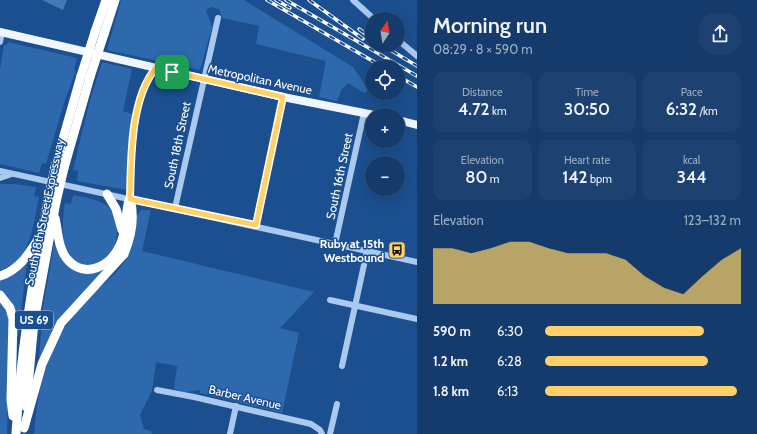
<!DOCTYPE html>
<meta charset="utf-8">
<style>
body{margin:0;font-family:Cabin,sans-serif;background:#1d4271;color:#f1f3f6;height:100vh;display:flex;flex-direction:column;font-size:15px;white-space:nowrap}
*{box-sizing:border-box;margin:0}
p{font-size:13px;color:#9dadc1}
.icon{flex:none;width:22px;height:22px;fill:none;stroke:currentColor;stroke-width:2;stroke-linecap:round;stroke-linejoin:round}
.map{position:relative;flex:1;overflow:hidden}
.side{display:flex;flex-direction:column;background:#143b6b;width:340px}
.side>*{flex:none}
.needle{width:26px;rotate:12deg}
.tools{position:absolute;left:365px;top:12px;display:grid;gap:8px}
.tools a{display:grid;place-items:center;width:40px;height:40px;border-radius:50%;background:#143b6b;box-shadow:0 4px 16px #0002,0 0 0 1px #33557e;font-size:20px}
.pin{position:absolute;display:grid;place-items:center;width:34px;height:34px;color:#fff;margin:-17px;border-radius:8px;box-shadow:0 2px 6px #0006}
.round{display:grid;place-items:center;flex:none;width:42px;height:42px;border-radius:16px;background:#1d4271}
.headline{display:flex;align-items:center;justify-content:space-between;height:68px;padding:0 16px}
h1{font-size:22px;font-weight:600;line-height:30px}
.metrics{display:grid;grid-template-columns:repeat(3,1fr);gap:6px;height:68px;padding:4px 16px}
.metrics div{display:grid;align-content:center;border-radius:10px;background:#1d4271;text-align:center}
.metrics b{font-size:17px;font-weight:600}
.metrics small{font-size:11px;font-weight:400}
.metrics p{font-size:11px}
.chart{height:112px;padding:8px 16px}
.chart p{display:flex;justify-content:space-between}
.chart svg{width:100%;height:72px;margin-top:4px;fill:#ffd166;opacity:.7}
ul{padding:0 16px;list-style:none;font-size:13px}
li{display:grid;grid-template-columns:64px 48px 1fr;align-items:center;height:30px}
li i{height:10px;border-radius:5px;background:#ffd166}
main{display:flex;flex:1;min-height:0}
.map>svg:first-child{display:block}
</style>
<main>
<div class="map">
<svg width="417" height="434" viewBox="0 0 417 434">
<rect width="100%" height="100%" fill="#1b4f8f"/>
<g fill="#2e69ad">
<polygon points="121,0 244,0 353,67 369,90 364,93 348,83 342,89 337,101 319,97 326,61 256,44 259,26 222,18 219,9 211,7 206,10 212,27 200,70 107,50"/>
<polygon points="8,42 77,58 74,70 76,71 65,100 46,164 42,163 39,173 0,164 0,70 4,45 7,45"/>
<polygon points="102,62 132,69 123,111 134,115 127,190 77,181 78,171 73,170 89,104"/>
<path d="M0,184H15L36,187L34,196L39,197C33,224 32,261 0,270Z"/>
<path d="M73,195C83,197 98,199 107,206C123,218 119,254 101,263C97,265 88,266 83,264C58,256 62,223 65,203L71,204Z"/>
<path d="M141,210H151L142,251L314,292L280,328L299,333L282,413L200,393V390L185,392L174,389L177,366L156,362L152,391L140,415L144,429L151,431L152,434H34C39,380 48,342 86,300C98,288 115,276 125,261C133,248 133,216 141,210Z"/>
<polygon points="57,243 59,250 92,273 103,271 64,314 41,359 39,359 43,307 54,244"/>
<polygon points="26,263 27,264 18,336 16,336 0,292 0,280"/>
<polygon points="0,301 7,311 10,327 7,434 0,434"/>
</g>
<polygon fill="#4478b7" points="42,0 67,0 63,10"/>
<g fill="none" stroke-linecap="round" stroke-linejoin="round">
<g stroke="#a9c9ee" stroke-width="6">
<polyline points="353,0 374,19"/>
<polyline points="398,40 417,56"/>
<polyline points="0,42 2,32"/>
<polyline points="0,171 417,262"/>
<polyline points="0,178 12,174"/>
<path d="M130,199C131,160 130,98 157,68"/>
<polyline points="175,208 218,18"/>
<polyline points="256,225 283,97"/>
<polyline points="335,244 364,113"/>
<polyline points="330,300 417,319"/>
<polyline points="342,366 367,251"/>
<polyline points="157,390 194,397 311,424 320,430 322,434"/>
<polyline points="230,434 236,406"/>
<polyline points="330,434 337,404"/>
</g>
<g stroke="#f0f6ff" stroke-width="8">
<polyline points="0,32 283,97 374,115"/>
<polyline points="398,120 417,125"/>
</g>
<g stroke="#fff" stroke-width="9">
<polyline points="95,32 106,0"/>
<polyline points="104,34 115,0"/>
<polyline points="55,167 81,76"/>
<polyline points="64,168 90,77"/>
<polyline points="107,194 116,209 122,230"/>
<path d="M55,218C58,231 58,248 67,259C85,280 111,266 120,245C127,231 125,215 129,200"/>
<path d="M0,276C19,270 29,254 39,238"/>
<polyline points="0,295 10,308 13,319 11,400 13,416"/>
<polyline points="26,407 34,322 56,202"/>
<path d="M24,428L42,364L61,323L124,254C131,237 135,217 130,199"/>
<path d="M16,434C20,355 33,278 48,200"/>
</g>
<defs>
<g id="rail">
<polyline points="267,0 383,67"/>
<polyline points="276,0 290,8"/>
<polyline points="286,0 417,76"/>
<polyline points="309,0 363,39"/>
<polyline points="359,29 372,39"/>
<polyline points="382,45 417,66"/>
<polyline points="398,76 417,87"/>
</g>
</defs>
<use href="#rail" stroke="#fff" stroke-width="3.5"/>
<use href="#rail" stroke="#1b4f8f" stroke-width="2" stroke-dasharray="6" stroke-linecap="butt"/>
<g stroke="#fff" stroke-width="9">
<polyline points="81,76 95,32"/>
<polyline points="90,77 104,34"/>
<polyline points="48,200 55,167"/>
<polyline points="56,202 64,168"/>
</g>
</g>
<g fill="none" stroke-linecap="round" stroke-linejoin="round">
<defs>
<path id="route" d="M156,68L283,97L256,225L130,199C131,160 130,98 156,68Z"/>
</defs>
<use href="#route" stroke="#fff" stroke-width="8"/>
<use href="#route" stroke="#ffd166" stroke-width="5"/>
</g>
<defs>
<symbol id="bus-square" viewBox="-11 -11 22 22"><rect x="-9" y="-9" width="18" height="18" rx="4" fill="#ffd166" stroke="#1b4f8f"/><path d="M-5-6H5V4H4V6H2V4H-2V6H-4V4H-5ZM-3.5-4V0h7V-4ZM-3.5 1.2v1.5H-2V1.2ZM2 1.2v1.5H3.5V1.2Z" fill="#111"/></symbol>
</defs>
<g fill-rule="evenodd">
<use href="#bus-square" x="387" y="240" width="20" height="20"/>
</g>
<g text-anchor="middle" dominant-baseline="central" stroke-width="3" stroke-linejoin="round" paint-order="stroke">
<rect fill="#1b4f8f" stroke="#bbcadd" stroke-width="1" x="15" y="311" width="38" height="18" rx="3"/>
<g font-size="11" font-weight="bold" fill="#fff">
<text x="34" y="320">US 69</text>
</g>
<g font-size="12" fill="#fff" stroke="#1b4f8f">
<text transform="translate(260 79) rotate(12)">Metropolitan Avenue</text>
<text transform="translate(177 145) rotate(-78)">South 18th Street</text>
<text transform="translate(339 176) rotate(-78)">South 16th Street</text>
<text transform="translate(44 212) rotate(-78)">South 18th Street Expressway</text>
<text transform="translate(245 397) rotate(13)">Barber Avenue</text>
</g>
<g font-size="12" font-weight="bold" fill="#fff" stroke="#1b4f8f" text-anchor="end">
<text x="384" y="243">Ruby at 15th<tspan x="384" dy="14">Westbound</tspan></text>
</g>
</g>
</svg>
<div class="tools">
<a><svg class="needle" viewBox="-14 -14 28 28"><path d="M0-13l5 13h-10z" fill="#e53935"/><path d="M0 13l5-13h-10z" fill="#9dadc1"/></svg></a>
<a><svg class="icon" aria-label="locate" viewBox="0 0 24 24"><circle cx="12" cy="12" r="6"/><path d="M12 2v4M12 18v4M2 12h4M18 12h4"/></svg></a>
<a>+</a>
<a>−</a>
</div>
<div class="pin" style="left:172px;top:72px;background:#1e9e55"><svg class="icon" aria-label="arrive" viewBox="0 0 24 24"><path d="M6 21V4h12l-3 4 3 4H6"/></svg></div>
</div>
<section class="side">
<div class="headline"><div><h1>Morning run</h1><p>08:29 · 8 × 590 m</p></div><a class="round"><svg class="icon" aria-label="share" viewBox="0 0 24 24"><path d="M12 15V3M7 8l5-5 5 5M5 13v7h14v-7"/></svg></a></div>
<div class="metrics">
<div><p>Distance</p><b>4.72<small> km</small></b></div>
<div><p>Time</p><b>30:50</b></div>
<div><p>Pace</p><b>6:32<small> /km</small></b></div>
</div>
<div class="metrics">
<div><p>Elevation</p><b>80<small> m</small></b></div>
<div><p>Heart rate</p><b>142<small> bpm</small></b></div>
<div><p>kcal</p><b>344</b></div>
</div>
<div class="chart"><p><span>Elevation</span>123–132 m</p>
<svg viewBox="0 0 160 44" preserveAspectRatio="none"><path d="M0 44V10L10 10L20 13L30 10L40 6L50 6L60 10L70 13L80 13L90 13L100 17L110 27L120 34L130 38L140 27L150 17L160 10V44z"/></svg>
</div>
<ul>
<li><b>590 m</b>6:30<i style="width:81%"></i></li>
<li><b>1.2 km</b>6:28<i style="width:83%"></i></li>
<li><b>1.8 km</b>6:13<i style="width:98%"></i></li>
</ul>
</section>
</main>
